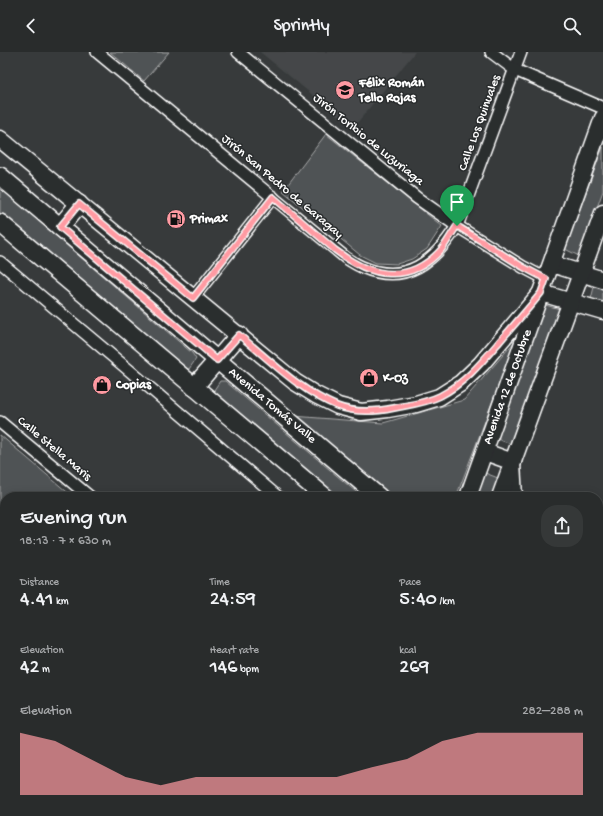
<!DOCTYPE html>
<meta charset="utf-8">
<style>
body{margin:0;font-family:"Gochi Hand",sans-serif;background:#353838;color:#f1f3f6;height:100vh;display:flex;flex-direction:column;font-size:15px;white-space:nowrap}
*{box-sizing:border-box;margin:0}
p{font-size:13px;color:#a5a7a9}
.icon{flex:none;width:22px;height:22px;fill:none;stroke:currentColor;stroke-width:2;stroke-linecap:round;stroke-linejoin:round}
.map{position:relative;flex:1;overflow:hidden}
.sheet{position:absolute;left:0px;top:440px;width:603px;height:324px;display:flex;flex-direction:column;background:#292c2c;border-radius:16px 16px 0 0;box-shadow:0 2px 10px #0003,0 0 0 1px #454848}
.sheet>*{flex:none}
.pin{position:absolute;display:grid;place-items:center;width:34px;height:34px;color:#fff;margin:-41px -17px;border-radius:50% 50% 50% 0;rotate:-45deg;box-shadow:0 0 4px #0007}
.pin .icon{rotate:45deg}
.round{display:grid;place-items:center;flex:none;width:42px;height:42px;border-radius:16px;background:#353838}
.head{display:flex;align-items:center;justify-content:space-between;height:68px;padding:0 20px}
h1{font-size:22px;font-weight:600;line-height:30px}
.stats{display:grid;grid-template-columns:repeat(3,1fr);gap:6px;height:68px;padding:4px 20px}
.stats div{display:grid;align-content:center}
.stats b{font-size:20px;font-weight:600}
.stats small{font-size:11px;font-weight:400}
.stats p{font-size:11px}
.chart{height:112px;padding:8px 20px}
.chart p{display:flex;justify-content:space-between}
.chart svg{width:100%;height:72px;margin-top:4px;fill:#ff9aa2;opacity:.7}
header{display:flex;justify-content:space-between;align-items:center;height:52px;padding:0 20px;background:#292c2c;font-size:18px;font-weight:600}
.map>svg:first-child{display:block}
</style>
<header><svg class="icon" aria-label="back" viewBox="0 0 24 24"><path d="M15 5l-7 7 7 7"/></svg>Sprintly<svg class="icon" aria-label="search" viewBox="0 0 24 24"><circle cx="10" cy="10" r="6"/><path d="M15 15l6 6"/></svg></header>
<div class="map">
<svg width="603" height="764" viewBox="0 0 603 764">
<rect width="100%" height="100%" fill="#373a3b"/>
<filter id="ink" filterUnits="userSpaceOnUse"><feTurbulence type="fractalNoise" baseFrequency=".025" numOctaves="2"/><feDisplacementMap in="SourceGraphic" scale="8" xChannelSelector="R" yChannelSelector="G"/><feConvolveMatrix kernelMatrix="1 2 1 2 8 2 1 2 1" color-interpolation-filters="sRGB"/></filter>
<g filter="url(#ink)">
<polygon fill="#444748" points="260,0 415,0 353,76"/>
<g fill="#505354" stroke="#a8a9aa">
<polygon points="110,0 169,0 144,29"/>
<polygon points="326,82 442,174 427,197 412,207 397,212 376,211 360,203 283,139"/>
<polygon points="603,95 603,139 579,204 565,197"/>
<polygon points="0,136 192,301 196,307 189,317 184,317 0,165"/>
<polygon points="594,235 603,238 603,254 590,251"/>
<polygon points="545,253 560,257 511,392 497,387"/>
<polygon points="516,288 456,445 394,445 293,364 383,371 464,348"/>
<polygon points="220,329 225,329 362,445 332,445 217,346 214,338"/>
<polygon points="0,383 73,445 5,445 5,534 0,535"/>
<polygon points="485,421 498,426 491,445 476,445"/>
<polygon points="598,642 603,646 603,678 598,674"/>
<polygon points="5,747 5,759 330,759 328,764 0,764 0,748"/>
<polygon points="363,759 379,759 377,764 361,764"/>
<polygon points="482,759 498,759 504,764 480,764"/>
</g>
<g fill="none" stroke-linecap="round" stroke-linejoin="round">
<defs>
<g id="minor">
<path d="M97,0L346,206C351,209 357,213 362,215C406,234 435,209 457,174L521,0"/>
<polyline points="238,0 417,146 457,174 523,215 546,227"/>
<polyline points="491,0 515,18 603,56"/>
<polyline points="0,210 130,319 278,445"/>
<polyline points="193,246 273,145"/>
<polyline points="0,370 90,445"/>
<polyline points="0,617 5,616"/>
<polyline points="598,726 603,730"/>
<polyline points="0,732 5,730"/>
<polyline points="501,759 507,764"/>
<polyline points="476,764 477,759"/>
</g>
<g id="tertiary">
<polyline points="513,411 515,445"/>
<polyline points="598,598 603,602"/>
</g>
<g id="secondary">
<polyline points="0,87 295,330 316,343 338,354 361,360 388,357 416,352 439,345 461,331 481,312 541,241 603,259"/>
<polyline points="552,212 603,228"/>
<polyline points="485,400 513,410"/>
<polyline points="468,445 603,66"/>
<polyline points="500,445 603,161"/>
<polyline points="385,764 386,759"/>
</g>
<g id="primary">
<polyline points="0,124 379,445"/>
<polyline points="0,171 325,445"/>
<polyline points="60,175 79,152"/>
<polyline points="194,335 239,283"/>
<polyline points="598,631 603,635"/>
<polyline points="598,682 603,687"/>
<polyline points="348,764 354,759"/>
</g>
</defs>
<use href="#minor" stroke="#fff" stroke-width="14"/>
<use href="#tertiary" stroke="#fff" stroke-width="17"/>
<use href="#secondary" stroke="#fff" stroke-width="19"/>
<use href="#primary" stroke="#fff" stroke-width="20"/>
<use href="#minor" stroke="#2a2d2e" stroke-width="11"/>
<use href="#tertiary" stroke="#2a2d2e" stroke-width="14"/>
<use href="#secondary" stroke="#2a2d2e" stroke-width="16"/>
<use href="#primary" stroke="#2a2d2e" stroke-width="17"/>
</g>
</g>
<g fill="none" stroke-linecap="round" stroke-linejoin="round" filter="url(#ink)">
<defs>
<path id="route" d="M273,145L335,198C370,225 409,234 442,197C447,190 452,181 457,174L523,215L546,227L541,241C528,257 514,273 500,289C482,310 465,331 440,344C426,351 409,353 394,356C375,360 355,361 337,354C300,339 270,308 239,283L217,308L60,175L79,152L193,246Z"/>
</defs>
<use href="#route" stroke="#fff" stroke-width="8"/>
<use href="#route" stroke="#ff9aa2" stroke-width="5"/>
</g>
<defs>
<symbol id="school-disc" viewBox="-11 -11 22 22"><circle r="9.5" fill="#ff9aa2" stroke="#2a2d2e"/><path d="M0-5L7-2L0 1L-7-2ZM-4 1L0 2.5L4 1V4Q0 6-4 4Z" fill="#111"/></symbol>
<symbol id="fuel-disc" viewBox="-11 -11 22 22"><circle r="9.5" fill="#ff9aa2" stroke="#2a2d2e"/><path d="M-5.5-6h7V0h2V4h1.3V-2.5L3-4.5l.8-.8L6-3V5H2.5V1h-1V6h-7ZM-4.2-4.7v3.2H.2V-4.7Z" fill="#111"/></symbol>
<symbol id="shop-disc" viewBox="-11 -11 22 22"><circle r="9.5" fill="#ff9aa2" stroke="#2a2d2e"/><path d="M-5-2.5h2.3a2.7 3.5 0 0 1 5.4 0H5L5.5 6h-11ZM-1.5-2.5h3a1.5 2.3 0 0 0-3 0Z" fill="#111"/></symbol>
</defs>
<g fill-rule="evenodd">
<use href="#school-disc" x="334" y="27" width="22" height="22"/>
<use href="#fuel-disc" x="165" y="156" width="22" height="22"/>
<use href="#shop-disc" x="358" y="315" width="22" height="22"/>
<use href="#shop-disc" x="91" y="322" width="22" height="22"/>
</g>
<g text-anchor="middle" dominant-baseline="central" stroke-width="3" stroke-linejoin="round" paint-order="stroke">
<g font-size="13" font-weight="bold" fill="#fff" stroke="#2a2d2e" text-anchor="start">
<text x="359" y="31">Félix Román<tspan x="359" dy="15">Tello Rojas</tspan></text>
<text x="190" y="167">Primax</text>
<text x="383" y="326">K-Oz</text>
<text x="116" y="333">Copias</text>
</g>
<g font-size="13" fill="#fff" stroke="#2a2d2e">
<text transform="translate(480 71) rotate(-70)">Calle Los Quinuales</text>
<text transform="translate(368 88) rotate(39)">Jirón Toribio de Luzuriaga</text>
<text transform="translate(282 135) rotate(40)">Jirón San Pedro de Garagay</text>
<text transform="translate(508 335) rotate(-70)">Avenida 12 de Octubre</text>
<text transform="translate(272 354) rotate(40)">Avenida Tomás Valle</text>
<text transform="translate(54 397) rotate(40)">Calle Stella Maris</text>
</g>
</g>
</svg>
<div class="pin" style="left:457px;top:174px;background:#1e9e55"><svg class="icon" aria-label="arrive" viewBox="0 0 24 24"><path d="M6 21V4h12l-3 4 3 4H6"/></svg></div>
<section class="sheet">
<div class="head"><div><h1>Evening run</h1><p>18:13 · 7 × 630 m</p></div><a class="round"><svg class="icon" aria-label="share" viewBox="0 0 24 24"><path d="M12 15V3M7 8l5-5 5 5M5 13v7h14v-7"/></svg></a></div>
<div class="stats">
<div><p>Distance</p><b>4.41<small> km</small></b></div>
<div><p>Time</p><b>24:59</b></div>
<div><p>Pace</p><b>5:40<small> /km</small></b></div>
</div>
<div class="stats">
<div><p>Elevation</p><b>42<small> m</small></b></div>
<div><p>Heart rate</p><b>146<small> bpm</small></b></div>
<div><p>kcal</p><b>269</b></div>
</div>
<div class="chart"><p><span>Elevation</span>282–288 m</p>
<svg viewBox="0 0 160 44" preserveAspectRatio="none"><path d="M0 44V6L10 11L20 22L30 33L40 38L50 33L60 33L70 33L80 33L90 33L100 27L110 22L120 11L130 6L140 6L150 6L160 6V44z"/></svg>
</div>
</section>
</div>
